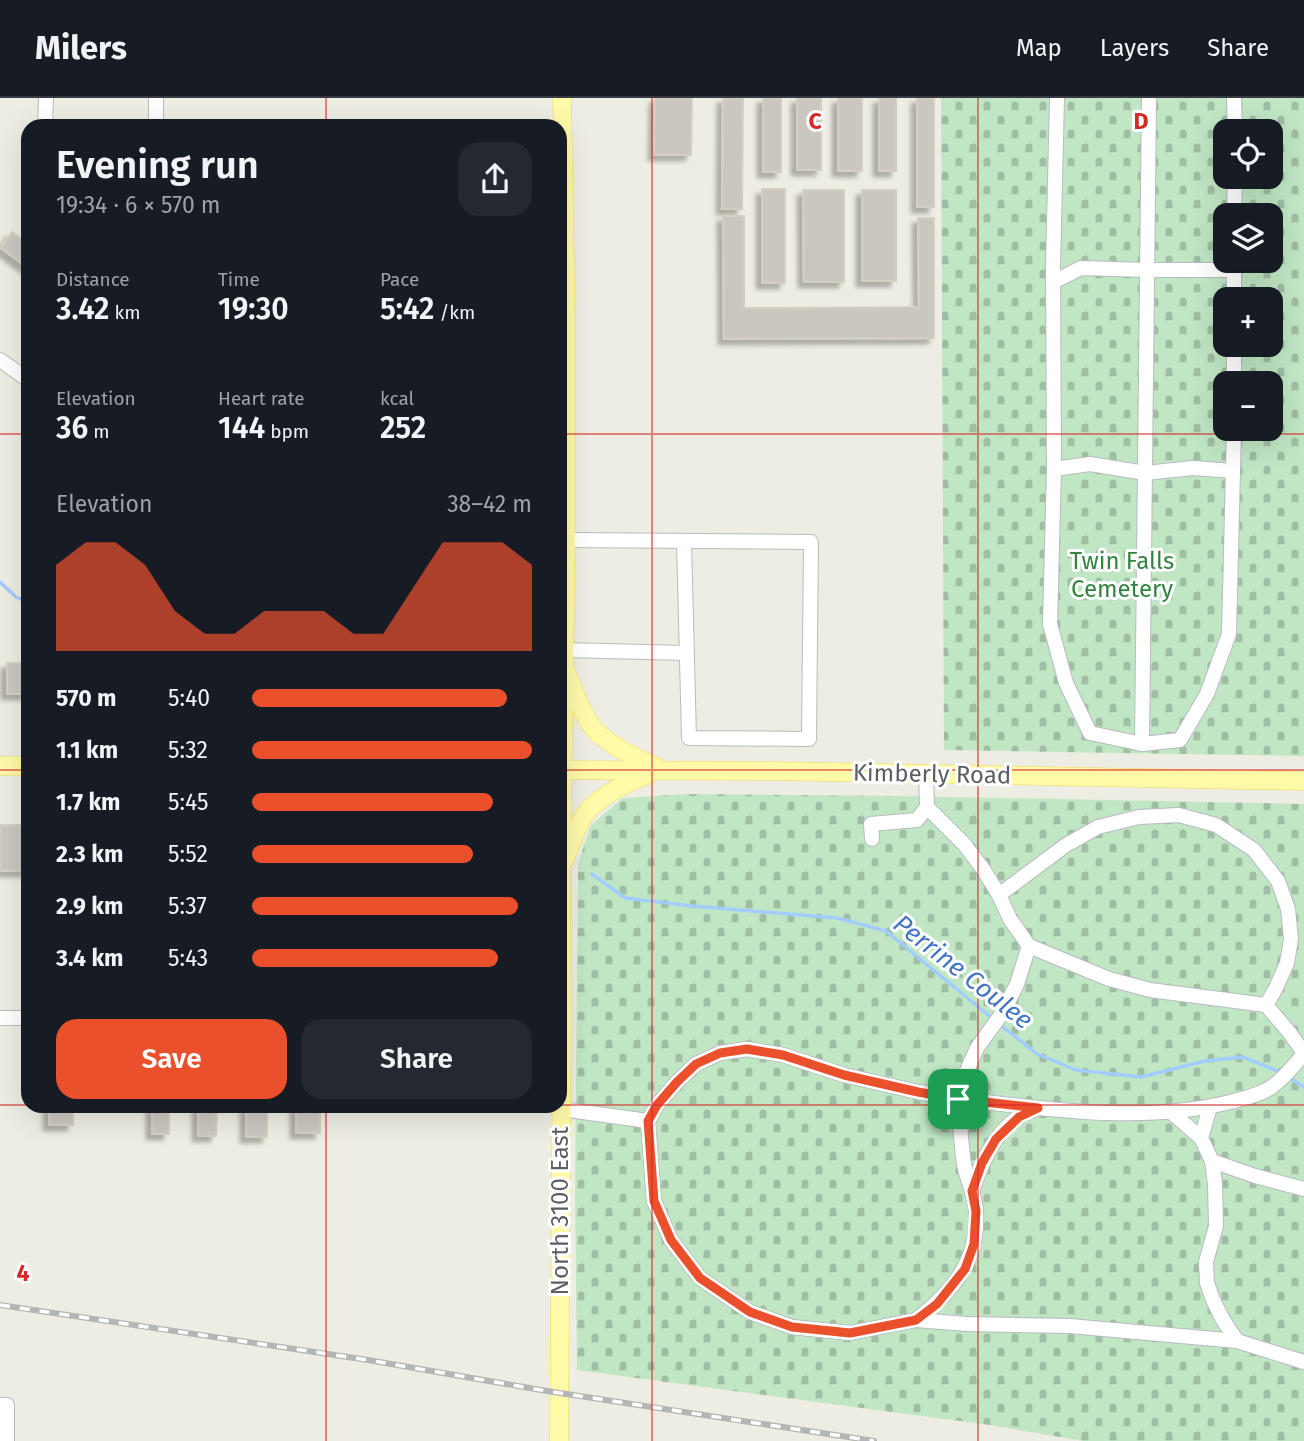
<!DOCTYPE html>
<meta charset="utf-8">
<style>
body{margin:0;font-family:"Fira Sans",sans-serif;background:#242831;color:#f1f3f6;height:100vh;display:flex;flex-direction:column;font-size:26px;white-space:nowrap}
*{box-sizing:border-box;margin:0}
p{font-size:23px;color:#9ea1a6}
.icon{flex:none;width:38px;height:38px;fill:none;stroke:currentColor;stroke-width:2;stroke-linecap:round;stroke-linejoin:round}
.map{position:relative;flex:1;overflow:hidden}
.panel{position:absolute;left:21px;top:21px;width:546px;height:994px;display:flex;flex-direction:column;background:#171b24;border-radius:21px;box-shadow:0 7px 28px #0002}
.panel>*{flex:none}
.tools{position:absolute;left:1213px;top:21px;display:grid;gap:14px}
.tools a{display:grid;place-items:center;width:70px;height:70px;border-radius:14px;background:#171b24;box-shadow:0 7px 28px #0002;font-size:35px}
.pin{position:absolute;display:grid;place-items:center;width:60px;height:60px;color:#fff;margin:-30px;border-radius:14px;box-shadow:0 4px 10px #0006}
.round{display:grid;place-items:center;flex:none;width:74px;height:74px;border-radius:21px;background:#242831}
.overview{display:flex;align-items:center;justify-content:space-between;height:119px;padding:0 35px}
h1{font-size:38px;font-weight:600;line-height:52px}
.metrics{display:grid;grid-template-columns:repeat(3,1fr);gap:10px;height:119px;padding:7px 35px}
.metrics div{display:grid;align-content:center}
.metrics b{font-size:30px;font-weight:600}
.metrics small{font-size:19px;font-weight:400}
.metrics p{font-size:19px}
.chart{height:196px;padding:14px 35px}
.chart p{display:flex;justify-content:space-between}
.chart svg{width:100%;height:126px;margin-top:7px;fill:#eb502d;opacity:.7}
.action{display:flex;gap:14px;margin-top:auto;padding:14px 35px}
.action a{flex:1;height:80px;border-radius:21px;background:#eb502d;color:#fff;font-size:28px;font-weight:600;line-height:80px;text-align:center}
.action a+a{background:#242831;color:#f1f3f6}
ul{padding:0 35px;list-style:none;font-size:23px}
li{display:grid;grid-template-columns:112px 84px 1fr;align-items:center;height:52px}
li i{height:18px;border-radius:9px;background:#eb502d}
header{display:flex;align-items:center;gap:42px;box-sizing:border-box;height:98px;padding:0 35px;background:#171b24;border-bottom:2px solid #363941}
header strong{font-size:33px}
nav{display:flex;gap:38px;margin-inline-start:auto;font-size:24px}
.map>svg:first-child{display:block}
</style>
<header>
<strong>Milers</strong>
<nav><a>Map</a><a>Layers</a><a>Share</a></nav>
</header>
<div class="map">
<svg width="1304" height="1343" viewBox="0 0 1304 1343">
<defs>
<pattern id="cemetery-stones" width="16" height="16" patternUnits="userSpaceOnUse" patternTransform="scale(1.75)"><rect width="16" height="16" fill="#c0e6c4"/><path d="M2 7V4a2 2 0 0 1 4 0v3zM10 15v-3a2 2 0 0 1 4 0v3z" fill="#9fbea3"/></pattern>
<filter id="shadow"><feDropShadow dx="-5.5" dy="5.5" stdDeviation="2" flood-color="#0004"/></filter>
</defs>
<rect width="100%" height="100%" fill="#eeede3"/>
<g fill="url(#cemetery-stones)" fill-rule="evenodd">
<path d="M941,0H1304V658L944,652ZM1225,33H1270V79H1225ZM1225,117H1270V163H1225ZM1225,201H1270V247H1225ZM1225,285H1270V331H1225Z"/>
<polygon points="687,696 897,698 1304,706 1304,1343 1083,1343 990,1327 577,1272 575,1096 578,766 591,727 623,700"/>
</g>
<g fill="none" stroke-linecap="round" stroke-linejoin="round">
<g stroke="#a3cdff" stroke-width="3.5">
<polyline points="0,484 16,499 28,504"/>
<polyline points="592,776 625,800 692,808 837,820 886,833 992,920"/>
<polyline points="998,925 1037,956 1076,972 1141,979 1205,963 1243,959 1282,975"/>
<polyline points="1288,979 1304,989"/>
</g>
</g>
<g fill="#cac7c1" stroke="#d3d0c2" stroke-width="2" filter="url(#shadow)">
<polygon points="655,0 692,0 691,57 654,57"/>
<polygon points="723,0 743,0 742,111 722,111"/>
<rect x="763" y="0" width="18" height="74"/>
<rect x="797" y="0" width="24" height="72"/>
<rect x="838" y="0" width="24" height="73"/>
<rect x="879" y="0" width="17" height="73"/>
<rect x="917" y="0" width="17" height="109"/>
<rect x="762" y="91" width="23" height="94"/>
<polygon points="803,92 844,92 844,184 804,184"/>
<rect x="862" y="92" width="34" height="91"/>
<polygon points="723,118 744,118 744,210 919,209 918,120 934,120 934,240 724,241"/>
<polygon points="12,134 28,145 28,170 1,150"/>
<rect x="7" y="565" width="21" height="31"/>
<rect x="0" y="727" width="28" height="46"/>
<rect x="49" y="1008" width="24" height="19"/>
<rect x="152" y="1008" width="17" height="28"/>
<polygon points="198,1008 217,1008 216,1038 198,1038"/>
<rect x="246" y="1008" width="21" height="31"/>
<rect x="296" y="1008" width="24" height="27"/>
</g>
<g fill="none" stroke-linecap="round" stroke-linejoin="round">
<defs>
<g id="minor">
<polyline points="1057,0 1053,169 1054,371 1050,526 1066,585 1090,635 1142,646 1180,642 1207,596 1229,536 1234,331"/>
<polyline points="1234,0 1235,33"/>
<polyline points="45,28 46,0"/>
<polyline points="156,28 156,0"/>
<polyline points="1234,117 1235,79"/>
<polyline points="1053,184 1081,170 1147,172 1234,172"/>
<polyline points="1234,201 1234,164"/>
<polyline points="0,262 28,282"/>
<polyline points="1234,285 1234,247"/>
<polyline points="1054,371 1090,366 1145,375 1193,370 1233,373"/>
<polyline points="566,442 811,444 809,641 689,640 684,443"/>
<polyline points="564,552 686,555"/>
<polyline points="1142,646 1149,0"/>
<polyline points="926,676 927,709 964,746 983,771 999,797 1010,821 1029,848 1109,881 1150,892 1266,907"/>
<polyline points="872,741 871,726 917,722 927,709"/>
<polyline points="999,797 1066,747 1098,729 1139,719 1179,717 1216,727 1254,752 1278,783 1288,811 1291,841 1287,865 1276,890 1266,907 1289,934 1304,955"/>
<polyline points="1029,848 1017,886 1003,914 977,950 965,977 958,1001 918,994 844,977 783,957 747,951 720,955 696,966 677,984 657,1007 648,1023 654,1103 671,1142 700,1180 750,1214 792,1229 850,1235 916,1222 967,1226 1070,1228 1237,1243"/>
<polyline points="0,920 28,920"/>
<polyline points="561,1011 648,1023"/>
<polyline points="1171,1014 1201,1040 1212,1063 1215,1086 1216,1128 1206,1164 1207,1185 1213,1202 1223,1222 1237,1243 1304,1264"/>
<polyline points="1201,1040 1210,1009"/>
<polyline points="1212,1063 1255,1078 1304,1091"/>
<path d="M972,1093C982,1065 993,1037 1018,1019C1024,1015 1032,1013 1038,1010"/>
<path d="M916,1222C953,1193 979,1162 976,1113C975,1097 967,1082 964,1066C961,1045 960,1023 958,1001C1048,1011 1141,1026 1230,1004C1244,1000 1257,998 1270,990C1283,982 1293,968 1304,956"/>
<polyline points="0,1307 7,1307 7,1343"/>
</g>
<g id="major">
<path d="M567,576C574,593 582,616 593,630C610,649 636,659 658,670"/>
<polyline points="0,668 28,668"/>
<polyline points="560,672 774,673 1304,683"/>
<path d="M565,761C571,746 576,729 585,716C600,697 628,684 649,676"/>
<polyline points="559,1343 562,923 561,771 566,442 566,227 562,0"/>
</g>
</defs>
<use href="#minor" stroke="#b9bbc0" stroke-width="16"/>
<use href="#major" stroke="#f3d858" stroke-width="19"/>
<use href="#minor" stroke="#fff" stroke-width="14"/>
<use href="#major" stroke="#fffaa8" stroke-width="18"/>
<defs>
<polyline id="rail" points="0,1207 368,1262 547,1293 874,1343"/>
</defs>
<use href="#rail" stroke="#b4b5b5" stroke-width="6"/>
<use href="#rail" stroke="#fff" stroke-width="3.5" stroke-dasharray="10" stroke-linecap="butt"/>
</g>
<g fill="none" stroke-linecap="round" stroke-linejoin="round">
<defs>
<polygon id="route" points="747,951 783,957 844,977 918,994 958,1001 1038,1010 1019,1019 996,1041 982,1065 972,1093 976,1113 974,1146 965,1171 937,1206 916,1222 850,1235 792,1229 750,1214 700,1180 671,1142 654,1103 648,1023 657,1007 677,984 696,966 720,955"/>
</defs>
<use href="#route" stroke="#fff" stroke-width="14"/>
<use href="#route" stroke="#eb502d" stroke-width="9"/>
</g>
<path fill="none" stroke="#d62828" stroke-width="2" stroke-opacity="0.55" d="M326,0V28M652,0V1343M978,0V1343M0,336H28M560,336H1304M0,672H28M560,672H1304M0,1007H28M560,1007H1304M326,1008V1343"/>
<g text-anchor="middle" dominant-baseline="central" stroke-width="6" stroke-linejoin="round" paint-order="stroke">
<g font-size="24" fill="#338440" stroke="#fff">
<text x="1122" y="463">Twin Falls<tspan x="1122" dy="28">Cemetery</tspan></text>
</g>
<g font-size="24" fill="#5c5e64" stroke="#fff">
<text transform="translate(932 676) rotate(1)">Kimberly Road</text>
<text transform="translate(560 1113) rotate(-90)">North 3100 East</text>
</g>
<g font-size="26" font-style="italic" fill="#4374c5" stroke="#fff">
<text transform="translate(963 874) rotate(38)">Perrine Coulee</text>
</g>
</g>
<g font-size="23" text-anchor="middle" font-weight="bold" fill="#d62828" stroke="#fff" stroke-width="6" stroke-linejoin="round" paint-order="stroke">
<text x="815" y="31">C</text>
<text x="1141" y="31">D</text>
<text x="23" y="1183">4</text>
</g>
</svg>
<div class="tools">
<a><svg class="icon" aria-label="locate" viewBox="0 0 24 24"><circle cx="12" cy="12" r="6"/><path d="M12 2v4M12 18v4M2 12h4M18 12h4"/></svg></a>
<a><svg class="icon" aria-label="layers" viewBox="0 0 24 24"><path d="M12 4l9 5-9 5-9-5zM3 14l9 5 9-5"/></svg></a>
<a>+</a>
<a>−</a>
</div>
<div class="pin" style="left:958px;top:1001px;background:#1e9e55"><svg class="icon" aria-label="arrive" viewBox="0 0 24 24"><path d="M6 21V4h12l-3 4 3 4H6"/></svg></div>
<section class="panel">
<div class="overview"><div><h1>Evening run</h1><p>19:34 · 6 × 570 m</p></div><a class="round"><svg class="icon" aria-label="share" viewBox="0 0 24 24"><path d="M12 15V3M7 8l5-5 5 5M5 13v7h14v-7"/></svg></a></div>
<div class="metrics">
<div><p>Distance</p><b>3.42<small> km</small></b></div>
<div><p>Time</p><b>19:30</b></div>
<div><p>Pace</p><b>5:42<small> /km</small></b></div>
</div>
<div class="metrics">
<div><p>Elevation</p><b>36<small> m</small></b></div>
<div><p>Heart rate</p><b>144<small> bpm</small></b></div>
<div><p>kcal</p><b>252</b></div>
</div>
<div class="chart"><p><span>Elevation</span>38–42 m</p>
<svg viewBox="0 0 160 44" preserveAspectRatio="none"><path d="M0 44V14L10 6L20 6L30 14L40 30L50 38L60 38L70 30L80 30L90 30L100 38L110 38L120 22L130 6L140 6L150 6L160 14V44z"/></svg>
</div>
<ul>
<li><b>570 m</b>5:40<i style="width:91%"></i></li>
<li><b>1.1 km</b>5:32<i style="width:100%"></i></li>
<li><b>1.7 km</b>5:45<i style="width:86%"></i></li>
<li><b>2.3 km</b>5:52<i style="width:79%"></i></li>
<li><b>2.9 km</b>5:37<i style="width:95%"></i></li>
<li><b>3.4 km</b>5:43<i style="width:88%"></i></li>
</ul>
<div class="action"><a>Save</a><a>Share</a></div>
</section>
</div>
